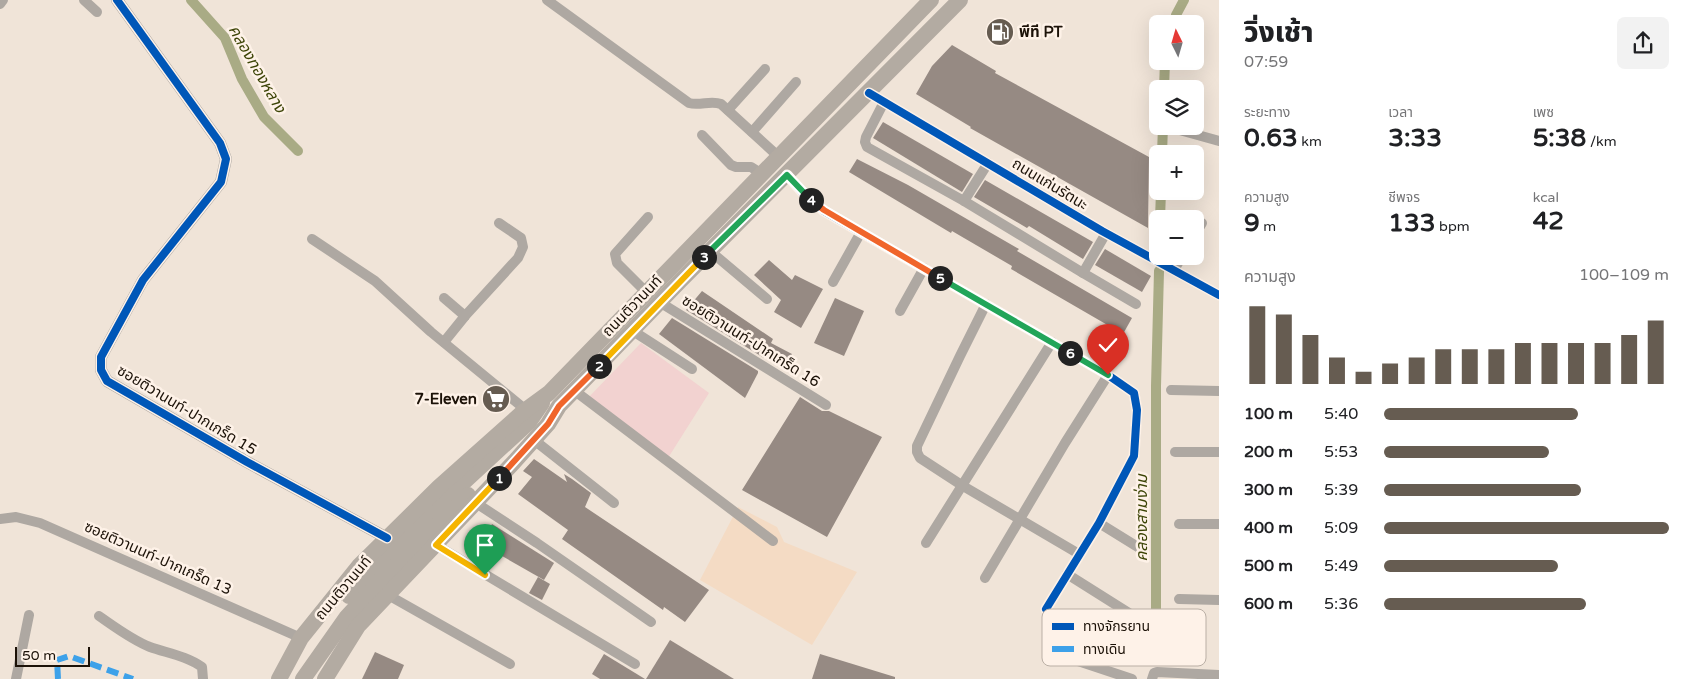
<!DOCTYPE html>
<html lang="th">
<meta charset="utf-8">
<style>
body{margin:0;font-family:"Varela Round","Noto Sans Thai",sans-serif;background:#f2f2f2;color:#202124;height:100vh;display:flex;flex-direction:column;font-size:19px;white-space:nowrap}
*{box-sizing:border-box;margin:0}
p{font-size:16px;color:#757577}
.icon{flex:none;width:28px;height:28px;fill:none;stroke:currentColor;stroke-width:2;stroke-linecap:round;stroke-linejoin:round}
.map{position:relative;flex:1;overflow:hidden}
.details{display:flex;flex-direction:column;background:#fff;width:475px}
.details>*{flex:none}
.needle{width:32px;rotate:355deg}
.buttons{position:absolute;left:1149px;top:15px;display:grid;gap:10px}
.buttons a{display:grid;place-items:center;width:55px;height:55px;border-radius:8px;background:#fff;box-shadow:0 5px 20px #0002;font-size:25px}
.scale{position:absolute;left:15px;bottom:12px;width:75px;box-sizing:border-box;padding-left:5px;border:2px solid #1c1208;border-top:0;font-size:14px;line-height:18px;white-space:nowrap;color:#1c1208;-webkit-text-stroke:4px #fef2e8;paint-order:stroke}
.pin{position:absolute;display:grid;place-items:center;width:42px;height:42px;color:#fff;margin:-51px -21px;border-radius:50% 50% 50% 0;rotate:-45deg;box-shadow:0 0 5px #0007}
.pin .icon{rotate:45deg}
.km{position:absolute;width:25px;height:25px;margin:-12px;border-radius:50%;background:#222;color:#fff;font-size:14px;line-height:25px;text-align:center}
.round{display:grid;place-items:center;flex:none;width:52px;height:52px;border-radius:8px;background:#f2f2f2}
.summary{display:flex;align-items:center;justify-content:space-between;height:85px;padding:0 25px}
h1{font-size:28px;font-weight:800;line-height:38px}
.stats{display:grid;grid-template-columns:repeat(3,1fr);gap:8px;height:85px;padding:5px 25px}
.stats div{display:grid;align-content:center}
.stats b{font-size:25px;font-weight:800}
.stats small{font-size:14px;font-weight:400}
.stats p{font-size:14px}
.chart{height:140px;padding:10px 25px}
.chart p{display:flex;justify-content:space-between}
.chart svg{width:100%;height:90px;margin-top:5px;stroke:#665c51;stroke-width:6}
ul{padding:0 25px;list-style:none;font-size:16px}
li{display:grid;grid-template-columns:80px 60px 1fr;align-items:center;height:38px}
li i{height:12px;border-radius:6px;background:#665c51}
main{display:flex;flex:1;min-height:0}
.map>svg:first-child{display:block}
</style>
<main>
<div class="map">
<svg width="1219" height="679" viewBox="0 0 1219 679">
<rect width="100%" height="100%" fill="#f0e4d8"/>
<polygon fill="#f4dbc4" points="738,507 777,527 784,542 857,572 812,645 700,580"/>
<polygon fill="#f2d2d0" points="641,343 709,393 668,458 587,399"/>
<g fill="none" stroke-linecap="round" stroke-linejoin="round">
<g stroke="#a9ab85" stroke-width="10">
<polyline points="191,0 225,38 242,79 264,117 298,151"/>
<polyline points="1174,24 1176,15 1184,0"/>
<polyline points="1164,89 1165,61"/>
<polyline points="1162,154 1163,126"/>
<polyline points="1160,219 1161,191"/>
<polyline points="1156,645 1156,386 1159,271"/>
</g>
</g>
<g fill="#968a83">
<polygon points="952,45 996,71 995,73 1149,157 1148,228 970,128 971,127 916,94 932,66"/>
<polygon points="883,122 973,174 962,192 873,138"/>
<polygon points="857,159 908,185 1019,249 1017,251 1132,318 1123,334 1011,269 1012,266 952,231 951,233 849,172"/>
<polygon points="985,180 1093,242 1083,259 1029,226 1027,228 974,197"/>
<polygon points="1105,249 1151,276 1142,292 1095,265"/>
<polygon points="769,260 792,280 795,275 823,289 801,328 774,312 781,300 754,275"/>
<polygon points="702,291 773,339 771,343 792,354 784,368 764,357 764,358 686,310"/>
<polygon points="835,298 864,311 844,356 814,343"/>
<polygon points="672,318 758,371 758,373 745,398 659,334"/>
<polygon points="800,397 822,411 829,411 882,437 827,537 742,490"/>
<polygon points="534,459 567,482 564,474 572,479 591,493 585,507 709,590 685,622 664,607 663,610 562,539 568,530 518,494 532,477 523,471"/>
<polygon points="492,524 554,563 544,580 481,544"/>
<polygon points="538,577 550,584 542,600 529,593"/>
<polygon points="670,640 734,679 646,679"/>
<polygon points="375,652 404,665 398,679 362,679"/>
<polygon points="604,654 645,679 600,679 592,674"/>
<polygon points="820,654 895,677 895,679 812,679"/>
</g>
<g fill="none" stroke-linecap="round" stroke-linejoin="round">
<g stroke="#aea8a2" stroke-width="10">
<polyline points="84,0 97,12"/>
<path d="M547,0L689,103C700,106 711,100 721,104L779,157"/>
<polyline points="0,4 3,0"/>
<polyline points="869,93 1102,231 1219,295"/>
<polyline points="884,102 866,137 865,142 867,147 964,201 1083,273"/>
<polyline points="728,110 765,69"/>
<polyline points="1176,129 1219,141"/>
<polyline points="752,132 796,82"/>
<polyline points="702,135 731,165 736,167 751,167 762,174"/>
<polyline points="787,175 804,194 824,211 1108,375 1134,393 1137,410 1134,456 1099,523 1046,609"/>
<polyline points="964,201 988,163"/>
<polyline points="1106,233 1083,273 1136,304"/>
<polyline points="1195,235 1202,223"/>
<polyline points="312,239 375,281 431,332 526,410"/>
<polyline points="710,251 767,299"/>
<polyline points="1174,270 1182,256"/>
<polyline points="833,282 861,232"/>
<polyline points="646,292 617,263 615,254 648,217"/>
<polyline points="444,298 465,316"/>
<polyline points="661,303 826,405"/>
<polyline points="986,304 960,356 917,446 917,452 920,458 963,486 1079,554"/>
<polyline points="900,311 924,268"/>
<polyline points="633,331 692,369"/>
<polyline points="444,342 465,316 518,258 523,247 521,238 499,223"/>
<polyline points="1171,390 1219,391"/>
<polyline points="575,391 773,541"/>
<polyline points="534,440 614,503"/>
<polyline points="1175,452 1219,452"/>
<polyline points="476,503 537,543 651,622"/>
<polyline points="0,519 16,517 40,523 301,638"/>
<polyline points="1099,523 1141,549"/>
<polyline points="1179,524 1219,524"/>
<polyline points="926,543 1052,342"/>
<polyline points="436,545 635,664"/>
<polyline points="1067,574 1140,620"/>
<polyline points="985,578 1065,443 1108,375"/>
<polyline points="388,595 510,664"/>
<polyline points="1179,599 1219,600"/>
<path d="M99,616C115,627 132,640 150,647C167,653 187,656 202,667L203,679"/>
<polyline points="1048,651 1132,679"/>
<polyline points="16,679 29,615"/>
<polyline points="1152,679 1154,673 1157,672 1219,675"/>
</g>
<polyline stroke="#aea8a2" stroke-width="12" points="117,0 220,143 226,159 221,182 143,280 101,357 101,370 107,381 247,462 387,538"/>
<g stroke="#b3aba2" stroke-width="16">
<polyline points="349,596 441,503 529,422 542,403"/>
<polyline points="279,679 301,638 359,566 439,487 523,412 549,393 931,0"/>
<polyline points="303,679 346,618 381,580 468,495"/>
<polyline points="325,679 358,626 514,462 548,424 559,406 680,281 960,0"/>
</g>
<polyline stroke="#3da1e9" stroke-width="6" stroke-dasharray="12 6" stroke-linecap="butt" points="58,679 57,660 69,656 133,679"/>
<defs>
<g id="cycleway">
<polyline points="117,0 220,143 226,159 221,182 143,280 101,357 101,370 107,381 247,462 387,538"/>
<polyline points="869,93 1102,231 1219,295"/>
<polyline points="787,175 804,194 824,211 1108,375 1134,393 1137,410 1134,456 1099,523 1046,609"/>
</g>
</defs>
<use href="#cycleway" stroke="#fef2e8" stroke-width="11"/>
<use href="#cycleway" stroke="#0057b8" stroke-width="8"/>
</g>
<g fill="none" stroke-linecap="round" stroke-linejoin="round">
<defs>
<polyline id="split-1" points="485,575 436,545 499,478"/>
<polyline id="split-2" points="499,478 548,424 559,406 599,366"/>
<polyline id="split-3" points="599,366 704,257"/>
<polyline id="split-4" points="704,257 787,175 811,200"/>
<polyline id="split-5" points="811,200 824,210 940,278"/>
<polyline id="split-6" points="940,278 1070,353"/>
<polyline id="split-7" points="1070,353 1108,375"/>
</defs>
<use href="#split-1" stroke="#fff" stroke-width="10"/>
<use href="#split-2" stroke="#fff" stroke-width="10"/>
<use href="#split-3" stroke="#fff" stroke-width="10"/>
<use href="#split-4" stroke="#fff" stroke-width="10"/>
<use href="#split-5" stroke="#fff" stroke-width="10"/>
<use href="#split-6" stroke="#fff" stroke-width="10"/>
<use href="#split-7" stroke="#fff" stroke-width="10"/>
<use href="#split-1" stroke="#f5b400" stroke-width="6"/>
<use href="#split-2" stroke="#f0652b" stroke-width="6"/>
<use href="#split-3" stroke="#f5b400" stroke-width="6"/>
<use href="#split-4" stroke="#22a559" stroke-width="6"/>
<use href="#split-5" stroke="#f0652b" stroke-width="6"/>
<use href="#split-6" stroke="#22a559" stroke-width="6"/>
<use href="#split-7" stroke="#22a559" stroke-width="6"/>
</g>
<defs>
<symbol id="fuel-disc" viewBox="-11 -11 22 22"><circle r="9.5" fill="#665c51" stroke="#fef2e8"/><path d="M-5.5-6h7V0h2V4h1.3V-2.5L3-4.5l.8-.8L6-3V5H2.5V1h-1V6h-7ZM-4.2-4.7v3.2H.2V-4.7Z" fill="#fff"/></symbol>
<symbol id="supermarket-disc" viewBox="-11 -11 22 22"><circle r="9.5" fill="#665c51" stroke="#fef2e8"/><path d="M-6-5.5h2.5l.6 2H6L4.5 2H-2.5L-4.4-4H-6ZM-1.5 3.2a1.3 1.3 0 1 0 .1 0ZM3 3.2a1.3 1.3 0 1 0 .1 0Z" fill="#fff"/></symbol>
</defs>
<g fill-rule="evenodd">
<use href="#fuel-disc" x="984" y="16" width="32" height="32"/>
<use href="#supermarket-disc" x="480" y="383" width="32" height="32"/>
</g>
<g text-anchor="middle" dominant-baseline="central" stroke-width="5" stroke-linejoin="round" paint-order="stroke">
<g font-size="15" font-weight="bold" fill="#1c1208" stroke="#fef2e8" text-anchor="start">
<text x="1019" y="32">พีที PT</text>
<text x="477" y="399" text-anchor="end">7-Eleven</text>
</g>
<g font-size="15" fill="#1c1208" stroke="#fef2e8">
<text transform="translate(1050 184) rotate(31)">ถนนแก่นรัตนะ</text>
<text transform="translate(632 306) rotate(-46)">ถนนติวานนท์</text>
<text transform="translate(751 341) rotate(32)">ซอยติวานนท์-ปากเกร็ด 16</text>
<text transform="translate(187 410) rotate(31)">ซอยติวานนท์-ปากเกร็ด 15</text>
<text transform="translate(158 558) rotate(24)">ซอยติวานนท์-ปากเกร็ด 13</text>
<text transform="translate(343 588) rotate(-50)">ถนนติวานนท์</text>
</g>
<g font-size="16" font-style="italic" fill="#3c4406" stroke="#fef2e8">
<text transform="translate(257 69) rotate(60)">คลองทองหลาง</text>
<text transform="translate(1142 518) rotate(-90)">คลองสามง่าม</text>
</g>
</g>
<rect x="1042" y="609" width="164" height="57" rx="8" fill="#fef2e8" stroke="#baafa5" stroke-width="1"/>
<rect x="1052" y="623" width="22" height="7" fill="#0057b8"/>
<rect x="1052" y="646" width="22" height="6" fill="#3da1e9"/>
<g font-size="14" fill="#1c1208">
<text x="1083" y="631">ทางจักรยาน</text>
<text x="1083" y="654">ทางเดิน</text>
</g>
</svg>
<div class="buttons">
<a><svg class="needle" viewBox="-14 -14 28 28"><path d="M0-13l5 13h-10z" fill="#e53935"/><path d="M0 13l5-13h-10z" fill="#757577"/></svg></a>
<a><svg class="icon" aria-label="layers" viewBox="0 0 24 24"><path d="M12 4l9 5-9 5-9-5zM3 14l9 5 9-5"/></svg></a>
<a>+</a>
<a>−</a>
</div>
<div class="scale">50 m</div>
<div class="pin" style="left:485px;top:575px;background:#1e9e55"><svg class="icon" aria-label="arrive" viewBox="0 0 24 24"><path d="M6 21V4h12l-3 4 3 4H6"/></svg></div>
<div class="pin" style="left:1108px;top:375px;background:#d93025"><svg class="icon" aria-label="check" viewBox="0 0 24 24"><path d="M5 12l5 5 9-10"/></svg></div>
<b class="km" style="left:499px;top:478px">1</b>
<b class="km" style="left:599px;top:366px">2</b>
<b class="km" style="left:704px;top:257px">3</b>
<b class="km" style="left:811px;top:200px">4</b>
<b class="km" style="left:940px;top:278px">5</b>
<b class="km" style="left:1070px;top:353px">6</b>
</div>
<section class="details">
<div class="summary"><div><h1>วิ่งเช้า</h1><p>07:59</p></div><a class="round"><svg class="icon" aria-label="share" viewBox="0 0 24 24"><path d="M12 15V3M7 8l5-5 5 5M5 13v7h14v-7"/></svg></a></div>
<div class="stats">
<div><p>ระยะทาง</p><b>0.63<small> km</small></b></div>
<div><p>เวลา</p><b>3:33</b></div>
<div><p>เพซ</p><b>5:38<small> /km</small></b></div>
</div>
<div class="stats">
<div><p>ความสูง</p><b>9<small> m</small></b></div>
<div><p>ชีพจร</p><b>133<small> bpm</small></b></div>
<div><p>kcal</p><b>42</b></div>
</div>
<div class="chart"><p><span>ความสูง</span>100–109 m</p>
<svg viewBox="0 0 160 44" preserveAspectRatio="none"><path d="M5 44V6M15 44V10M25 44V20M35 44V31M45 44V38M55 44V34M65 44V31M75 44V27M85 44V27M95 44V27M105 44V24M115 44V24M125 44V24M135 44V24M145 44V20M155 44V13"/></svg>
</div>
<ul>
<li><b>100 m</b>5:40<i style="width:68%"></i></li>
<li><b>200 m</b>5:53<i style="width:58%"></i></li>
<li><b>300 m</b>5:39<i style="width:69%"></i></li>
<li><b>400 m</b>5:09<i style="width:100%"></i></li>
<li><b>500 m</b>5:49<i style="width:61%"></i></li>
<li><b>600 m</b>5:36<i style="width:71%"></i></li>
</ul>
</section>
</main>
